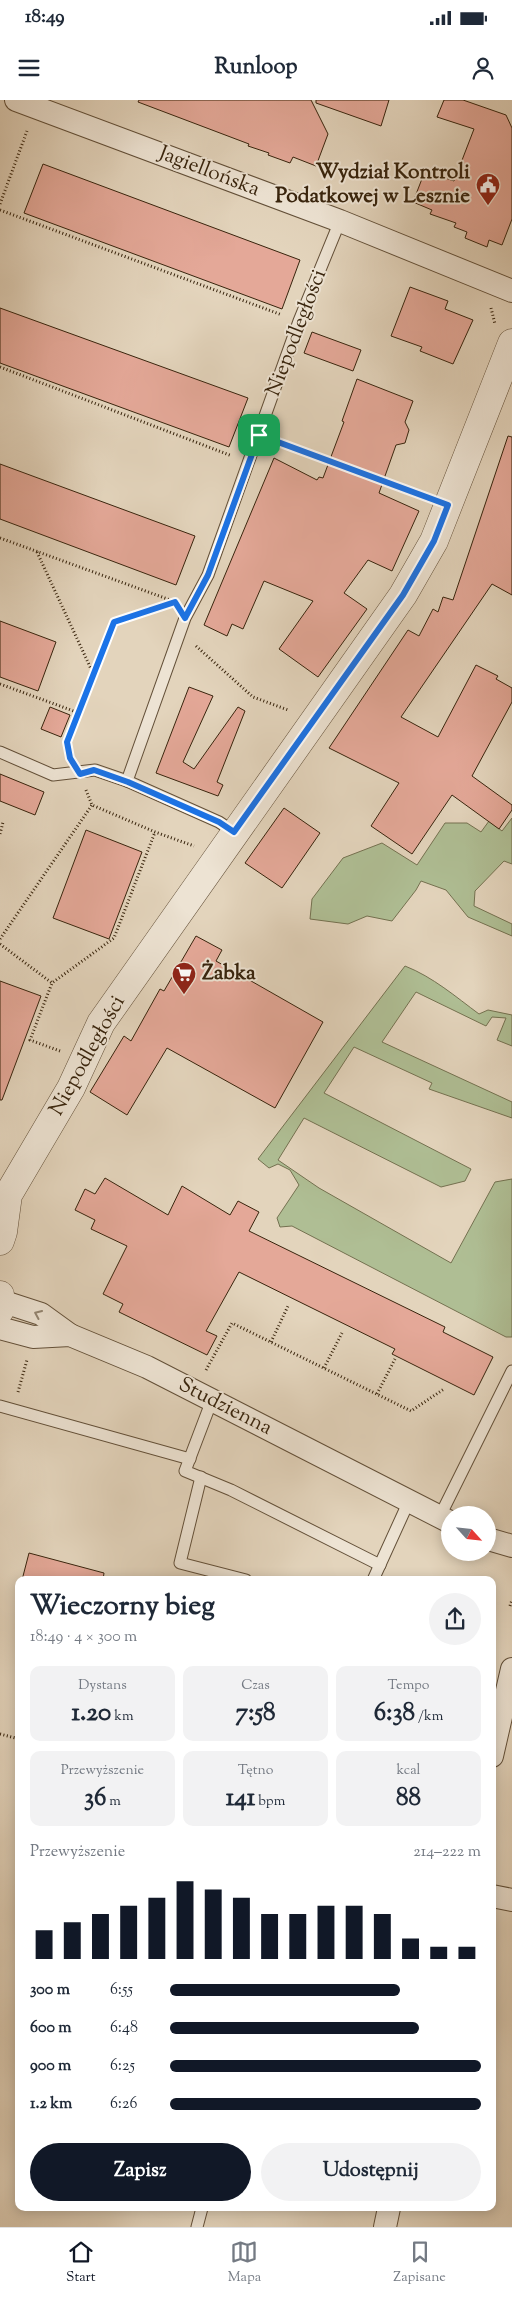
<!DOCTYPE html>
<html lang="pl">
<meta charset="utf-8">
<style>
body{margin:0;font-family:"Sorts Mill Goudy",serif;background:#f2f2f3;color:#1f2937;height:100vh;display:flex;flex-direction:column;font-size:19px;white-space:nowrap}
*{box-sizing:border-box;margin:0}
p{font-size:16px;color:#747a83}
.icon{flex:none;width:28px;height:28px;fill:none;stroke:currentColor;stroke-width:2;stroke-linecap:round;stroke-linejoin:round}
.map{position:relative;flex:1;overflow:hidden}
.panel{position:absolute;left:15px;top:1476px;width:481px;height:635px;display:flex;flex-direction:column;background:#fff;border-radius:10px;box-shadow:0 2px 12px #0003}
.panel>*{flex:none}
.needle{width:32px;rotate:117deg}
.tools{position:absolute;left:441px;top:1406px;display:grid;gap:10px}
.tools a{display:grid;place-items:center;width:55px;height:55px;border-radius:50%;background:#fff;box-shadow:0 2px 12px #0003;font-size:25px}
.pin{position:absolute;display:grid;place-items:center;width:42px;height:42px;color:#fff;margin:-21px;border-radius:10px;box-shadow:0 2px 8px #0006}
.round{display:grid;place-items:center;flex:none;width:52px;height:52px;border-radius:26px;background:#f2f2f3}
.headline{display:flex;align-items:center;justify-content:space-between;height:85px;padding:0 15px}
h1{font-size:28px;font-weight:800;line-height:38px}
.figures{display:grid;grid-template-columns:repeat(3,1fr);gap:8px;height:85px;padding:5px 15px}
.figures div{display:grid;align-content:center;border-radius:10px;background:#f2f2f3;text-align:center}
.figures b{font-size:25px;font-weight:800}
.figures small{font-size:14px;font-weight:400}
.figures p{font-size:14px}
.chart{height:140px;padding:10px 15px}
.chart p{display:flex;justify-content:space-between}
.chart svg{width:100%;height:90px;margin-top:5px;stroke:#111827;stroke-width:6}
.primary-button{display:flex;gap:10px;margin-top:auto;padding:10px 15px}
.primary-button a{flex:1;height:58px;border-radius:30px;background:#111827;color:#fff;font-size:20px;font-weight:800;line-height:58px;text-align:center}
.primary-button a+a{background:#f2f2f3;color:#1f2937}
ul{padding:0 15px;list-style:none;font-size:16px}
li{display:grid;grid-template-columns:80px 60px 1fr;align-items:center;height:38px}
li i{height:12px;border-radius:6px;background:#111827}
.status{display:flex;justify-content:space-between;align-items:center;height:35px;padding:0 25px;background:#fff;direction:ltr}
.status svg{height:14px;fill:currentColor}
header{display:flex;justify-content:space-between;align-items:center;height:65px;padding:0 15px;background:#fff;font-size:22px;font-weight:800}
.dock{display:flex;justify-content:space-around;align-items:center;height:70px;border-top:1px solid #e0e1e3;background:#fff;font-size:14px;color:#747a83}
.dock a{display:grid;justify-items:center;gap:2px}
.dock .on{color:#111827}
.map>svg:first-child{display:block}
</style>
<div class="status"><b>18:49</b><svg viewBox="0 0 49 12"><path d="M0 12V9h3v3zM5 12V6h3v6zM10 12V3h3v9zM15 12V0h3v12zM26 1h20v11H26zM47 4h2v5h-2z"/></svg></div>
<header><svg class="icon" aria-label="menu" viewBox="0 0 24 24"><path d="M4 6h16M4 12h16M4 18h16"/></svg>Runloop<svg class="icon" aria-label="person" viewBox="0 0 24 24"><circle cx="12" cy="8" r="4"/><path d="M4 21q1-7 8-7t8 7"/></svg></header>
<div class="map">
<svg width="512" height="2127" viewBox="0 0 512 2127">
<rect width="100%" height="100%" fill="#e3d4bc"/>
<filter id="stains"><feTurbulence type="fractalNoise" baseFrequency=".004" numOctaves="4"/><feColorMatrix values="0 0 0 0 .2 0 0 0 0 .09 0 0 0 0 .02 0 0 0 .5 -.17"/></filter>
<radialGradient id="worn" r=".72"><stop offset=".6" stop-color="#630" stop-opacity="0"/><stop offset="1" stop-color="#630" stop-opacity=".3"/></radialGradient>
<g fill="#afbe94" stroke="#747150">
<polygon points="512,718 512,764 504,761 475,791 474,806 512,824 512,836 468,817 446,790 421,781 416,790 392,821 367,816 348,824 310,819 312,799 343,758 382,743 417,765 445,723 467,723 481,732 489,721 502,731"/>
<path d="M405,866C433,877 456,897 479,914L488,910L512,915V946L497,940L506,918L492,917L486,926L416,892L382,942L512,1002V1018L429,989L432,983L354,947L324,993L471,1069L465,1081L441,1087L304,1018L278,1060L319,1088L451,1163L495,1082L512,1079V1237H506L292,1126L280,1127L277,1118L299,1085L290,1070L278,1064L269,1068L258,1059Z"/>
</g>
<g fill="#e4a898" stroke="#38240d">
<polygon points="139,0 311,0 328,34 316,66 293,57 290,63 268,55 269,53 248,46 249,44 138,2"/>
<polygon points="316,0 389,0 381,26 316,3"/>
<polygon points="444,0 463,0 506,15 512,28 512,119 502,145 489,140 487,147 465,138 467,132 454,127 456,123 430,114 432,110 413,102 425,71 454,81 474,29 437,17"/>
<polygon points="43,64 300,160 282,209 24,113"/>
<polygon points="410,187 448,201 445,209 473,220 453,264 420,251 422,247 391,236"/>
<polygon points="0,208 248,298 229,347 0,263"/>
<polygon points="312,232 361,250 353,271 304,253"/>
<polygon points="357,279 413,301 405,322 409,330 405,343 396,345 379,393 419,411 392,471 368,460 344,493 367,509 318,577 279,549 313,501 264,481 243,529 232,524 227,536 204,525 274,358 317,380 319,377 323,378 344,322 342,321"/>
<polygon points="508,336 512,337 512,495 492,484 401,617 438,637 476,565 498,576 496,579 512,588 512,602 472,676 512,705 512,710 499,729 452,695 412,754 371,726 399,683 329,648 408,530 419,536 433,509 438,512 443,497 453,500"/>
<polygon points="0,364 195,436 176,485 0,419"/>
<polygon points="0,521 56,542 38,591 0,577"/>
<polygon points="189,587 213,596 183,662 194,669 238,607 245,611 217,682 223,685 218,696 156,673"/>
<polygon points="50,607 70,615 61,637 41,629"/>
<polygon points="0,674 44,692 35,715 0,701"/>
<polygon points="284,708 320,733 282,788 245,763"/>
<polygon points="86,730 142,752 109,839 53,818"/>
<polygon points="196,836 222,850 216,861 323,922 275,1008 167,948 127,1015 90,992 124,936 131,941 160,889 164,891"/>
<polygon points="0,881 41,896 2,1000 0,1000"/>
<polygon points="105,1078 168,1115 182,1086 230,1115 238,1101 259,1112 249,1131 445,1227 443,1232 493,1257 474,1295 392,1254 395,1249 239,1172 206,1231 217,1236 207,1255 119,1212 123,1204 103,1194 127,1146 91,1129 95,1120 75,1110 85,1089 95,1094"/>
<polygon points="29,1453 104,1473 103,1480 22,1480"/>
</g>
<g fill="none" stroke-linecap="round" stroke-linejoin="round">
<defs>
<g id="service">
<polyline points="0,652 53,675 95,670 127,681"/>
<polyline points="234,732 219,722 127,681 185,518 208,475 299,221 340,121"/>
<polyline points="212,1300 185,1371 231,1390 380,1465"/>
<polyline points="0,1306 190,1359"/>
<polyline points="201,1377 180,1463 246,1480"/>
<polyline points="440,1416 512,1271"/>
<polyline points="373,1480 409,1401"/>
<polyline points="197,2127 202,2108"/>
</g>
<g id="minor">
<polyline points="16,0 340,121 512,191"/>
<polyline points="1,1201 41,1214 70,1235"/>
<polyline points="0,1228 33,1237 70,1235 147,1267 450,1422"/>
<polyline points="488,1439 512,1446"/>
<polyline points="492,1656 512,1569"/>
<polyline points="492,1796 512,1800"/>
<polyline points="385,2127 389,2108"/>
</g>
<g id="tertiary">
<polyline points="0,1141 3,1132 8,1095 71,988 101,923 403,495 434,441 512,243"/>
<polyline points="0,1195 0,1210"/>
</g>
</defs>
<use href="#service" stroke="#635039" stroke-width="13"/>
<use href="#minor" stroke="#635039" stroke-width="24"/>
<use href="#tertiary" stroke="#635039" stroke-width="29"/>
<g stroke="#38240d" stroke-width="3" stroke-dasharray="1 2.5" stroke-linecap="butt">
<polyline points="0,104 27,31"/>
<polyline points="0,110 282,215"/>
<polyline points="491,208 495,224"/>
<polyline points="0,267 232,356"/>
<polyline points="275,341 424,396"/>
<polyline points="0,438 173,501"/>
<polyline points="37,452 92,571"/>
<polyline points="196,546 253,597 288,610"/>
<polyline points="0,584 79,613"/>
<polyline points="70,655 67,642 114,522 170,504"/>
<polyline points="86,690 92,705 155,732 194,746"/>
<polyline points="0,734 3,722"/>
<polyline points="0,839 92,705"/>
<polyline points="0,844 52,883"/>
<polyline points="60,951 30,940 52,883 114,838 155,732"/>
<polyline points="271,1242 288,1206"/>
<polyline points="324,1268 342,1233"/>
<polyline points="206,1270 232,1223 411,1311 444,1289"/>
<polyline points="18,1292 27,1260"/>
<polyline points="377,1294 395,1259"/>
<polyline points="510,1506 512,1500"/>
<polyline points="0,1634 19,1639"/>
</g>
<use href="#service" stroke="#ede3d3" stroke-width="11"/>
<use href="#minor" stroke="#ede3d3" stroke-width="22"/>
<use href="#tertiary" stroke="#ede3d3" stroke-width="28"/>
</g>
<defs><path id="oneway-chevron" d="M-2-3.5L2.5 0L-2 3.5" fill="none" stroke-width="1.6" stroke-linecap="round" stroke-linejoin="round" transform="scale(1.25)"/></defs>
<use stroke="#928470" href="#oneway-chevron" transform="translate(38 1214) rotate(-156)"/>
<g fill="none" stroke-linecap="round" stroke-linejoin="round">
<defs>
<polygon id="route" points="259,335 448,405 434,441 403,495 234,732 219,722 128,682 94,670 80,674 70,658 67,642 114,522 175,502 185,518 208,475"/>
</defs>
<use href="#route" stroke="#fff" stroke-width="10"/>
<use href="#route" stroke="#1a73e8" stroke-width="6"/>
</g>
<defs>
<symbol id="civic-pin" viewBox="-11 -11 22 30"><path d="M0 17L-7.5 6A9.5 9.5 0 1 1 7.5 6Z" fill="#8f2418" stroke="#ede3d3"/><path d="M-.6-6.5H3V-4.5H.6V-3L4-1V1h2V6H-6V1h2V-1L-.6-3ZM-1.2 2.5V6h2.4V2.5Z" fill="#fff"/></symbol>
<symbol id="supermarket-pin" viewBox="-11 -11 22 30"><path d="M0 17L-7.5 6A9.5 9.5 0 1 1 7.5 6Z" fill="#8f2418" stroke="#ede3d3"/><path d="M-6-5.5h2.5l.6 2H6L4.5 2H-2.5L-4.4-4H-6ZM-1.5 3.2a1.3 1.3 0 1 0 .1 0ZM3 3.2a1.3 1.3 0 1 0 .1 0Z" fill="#fff"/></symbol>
</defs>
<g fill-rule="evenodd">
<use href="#civic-pin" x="474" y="71" width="28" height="38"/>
<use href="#supermarket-pin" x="170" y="860" width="28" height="38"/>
</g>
<g text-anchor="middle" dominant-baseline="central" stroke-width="4" stroke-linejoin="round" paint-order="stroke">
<g font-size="21" fill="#38240d" stroke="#ede3d3">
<text transform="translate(209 72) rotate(21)">Jagiellońska</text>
<text transform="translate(297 233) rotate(-69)">Niepodległości</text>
<text transform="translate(88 956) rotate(-61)">Niepodległości</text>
<text transform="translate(225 1307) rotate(27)">Studzienna</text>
</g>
<g font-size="21" font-weight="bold" fill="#38240d" stroke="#ede3d3" text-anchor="end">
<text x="470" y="73">Wydział Kontroli<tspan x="470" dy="24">Podatkowej w Lesznie</tspan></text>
<text x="202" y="874" text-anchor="start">Żabka</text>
</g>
</g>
<rect width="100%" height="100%" filter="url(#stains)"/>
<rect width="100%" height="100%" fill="url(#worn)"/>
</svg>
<div class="tools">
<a><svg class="needle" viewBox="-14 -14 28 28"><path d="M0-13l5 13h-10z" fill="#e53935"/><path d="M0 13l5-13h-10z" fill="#747a83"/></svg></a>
</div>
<div class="pin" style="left:259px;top:335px;background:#1e9e55"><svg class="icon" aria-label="arrive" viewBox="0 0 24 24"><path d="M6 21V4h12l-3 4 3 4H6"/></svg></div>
<section class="panel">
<div class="headline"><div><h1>Wieczorny bieg</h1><p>18:49 · 4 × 300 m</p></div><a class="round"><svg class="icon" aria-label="share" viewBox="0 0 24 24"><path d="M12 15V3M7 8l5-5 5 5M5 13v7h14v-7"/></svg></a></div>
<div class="figures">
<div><p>Dystans</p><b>1.20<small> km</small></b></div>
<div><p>Czas</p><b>7:58</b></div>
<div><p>Tempo</p><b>6:38<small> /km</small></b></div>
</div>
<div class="figures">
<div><p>Przewyższenie</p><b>36<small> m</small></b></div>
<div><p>Tętno</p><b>141<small> bpm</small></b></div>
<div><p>kcal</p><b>88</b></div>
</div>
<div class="chart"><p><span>Przewyższenie</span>214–222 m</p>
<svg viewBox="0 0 160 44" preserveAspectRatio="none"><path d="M5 44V30M15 44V26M25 44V22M35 44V18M45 44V14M55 44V6M65 44V10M75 44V14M85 44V22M95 44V22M105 44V18M115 44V18M125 44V22M135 44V34M145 44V38M155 44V38"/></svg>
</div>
<ul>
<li><b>300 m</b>6:55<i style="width:74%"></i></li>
<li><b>600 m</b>6:48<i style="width:80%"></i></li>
<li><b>900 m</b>6:25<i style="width:100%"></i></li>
<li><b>1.2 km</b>6:26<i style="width:100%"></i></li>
</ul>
<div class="primary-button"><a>Zapisz</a><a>Udostępnij</a></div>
</section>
</div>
<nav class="dock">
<a class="on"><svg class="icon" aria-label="home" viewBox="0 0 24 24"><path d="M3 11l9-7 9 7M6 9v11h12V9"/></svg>Start</a>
<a><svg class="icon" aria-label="map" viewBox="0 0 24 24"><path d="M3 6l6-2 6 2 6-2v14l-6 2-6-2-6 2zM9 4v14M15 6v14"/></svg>Mapa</a>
<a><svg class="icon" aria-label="saved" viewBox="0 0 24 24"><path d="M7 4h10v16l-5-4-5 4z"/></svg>Zapisane</a>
</nav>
